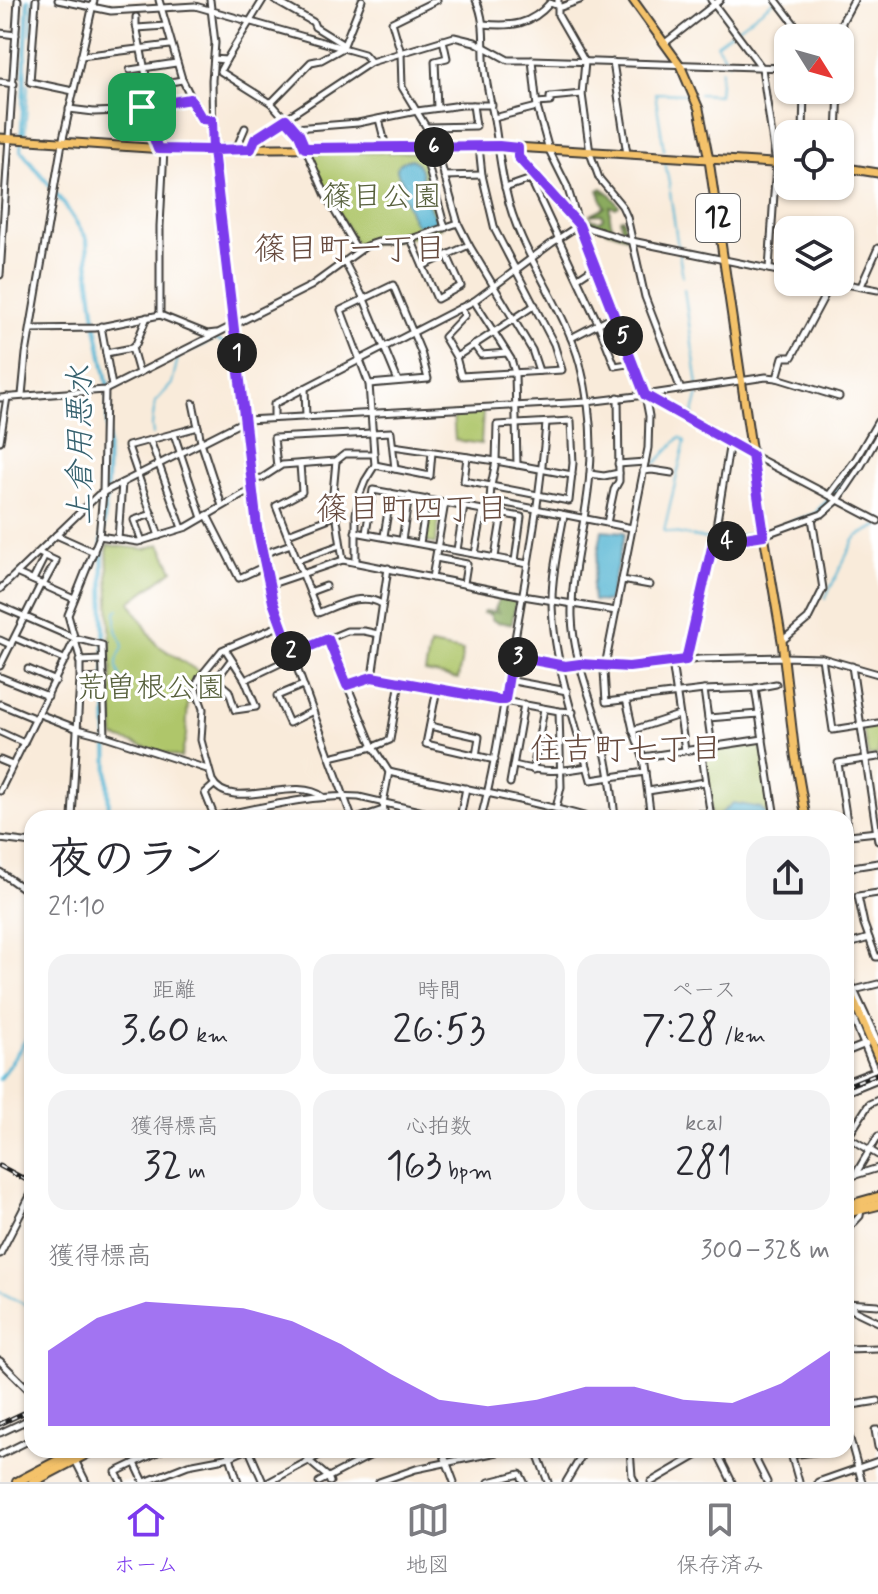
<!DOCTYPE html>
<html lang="ja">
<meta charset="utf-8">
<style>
body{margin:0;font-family:Mynerve,"Klee One",sans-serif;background:#f2f2f3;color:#2b2b33;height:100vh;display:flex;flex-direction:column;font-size:30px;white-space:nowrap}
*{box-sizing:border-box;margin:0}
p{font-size:26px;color:#7c7c81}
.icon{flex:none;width:44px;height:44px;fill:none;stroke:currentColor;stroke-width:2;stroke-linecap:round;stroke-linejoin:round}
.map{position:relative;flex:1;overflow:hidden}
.drawer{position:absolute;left:24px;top:810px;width:830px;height:648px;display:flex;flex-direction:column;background:#fff;border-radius:24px;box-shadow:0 2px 6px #0004}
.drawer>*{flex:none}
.needle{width:52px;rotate:127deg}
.buttons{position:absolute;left:774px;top:24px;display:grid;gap:16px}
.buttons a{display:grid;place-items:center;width:80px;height:80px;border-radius:16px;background:#fff;box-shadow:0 2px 6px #0004;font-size:40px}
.pin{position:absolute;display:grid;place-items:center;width:68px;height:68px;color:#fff;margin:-34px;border-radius:16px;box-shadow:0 4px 12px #0006}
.km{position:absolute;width:40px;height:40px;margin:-20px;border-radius:50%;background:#222;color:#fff;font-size:22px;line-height:40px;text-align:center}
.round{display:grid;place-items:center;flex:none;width:84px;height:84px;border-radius:24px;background:#f2f2f3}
.summary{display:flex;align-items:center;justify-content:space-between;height:136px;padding:0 24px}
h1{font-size:44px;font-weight:600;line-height:60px}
.figures{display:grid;grid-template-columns:repeat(3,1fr);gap:12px;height:136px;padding:8px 24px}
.figures div{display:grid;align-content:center;border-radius:20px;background:#f2f2f3;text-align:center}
.figures b{font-size:40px;font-weight:600}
.figures small{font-size:22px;font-weight:400}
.figures p{font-size:22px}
.chart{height:224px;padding:16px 24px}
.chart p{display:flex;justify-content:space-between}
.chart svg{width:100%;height:144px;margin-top:8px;fill:#7c3aed;opacity:.7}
.menu{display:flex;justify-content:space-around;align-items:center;height:112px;border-top:2px solid #e1e1e2;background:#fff;font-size:22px;color:#7c7c81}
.menu a{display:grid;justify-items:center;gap:4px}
.menu .on{color:#7c3aed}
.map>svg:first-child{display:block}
</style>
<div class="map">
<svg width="878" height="1482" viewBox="0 0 878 1482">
<defs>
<pattern id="forest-firs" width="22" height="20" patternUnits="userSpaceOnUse" patternTransform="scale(2)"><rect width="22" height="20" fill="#8bab5f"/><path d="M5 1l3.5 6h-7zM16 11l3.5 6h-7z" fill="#718a4e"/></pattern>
</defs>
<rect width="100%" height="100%" fill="#fff"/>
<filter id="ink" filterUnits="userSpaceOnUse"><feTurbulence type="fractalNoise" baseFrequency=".0125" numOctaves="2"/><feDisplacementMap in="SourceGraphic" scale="16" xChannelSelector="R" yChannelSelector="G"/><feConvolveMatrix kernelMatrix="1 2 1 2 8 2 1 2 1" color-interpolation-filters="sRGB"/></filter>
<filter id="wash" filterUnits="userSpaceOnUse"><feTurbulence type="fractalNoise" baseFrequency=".006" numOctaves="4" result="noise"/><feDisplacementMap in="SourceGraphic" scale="32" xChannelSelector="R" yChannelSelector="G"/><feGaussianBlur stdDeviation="1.8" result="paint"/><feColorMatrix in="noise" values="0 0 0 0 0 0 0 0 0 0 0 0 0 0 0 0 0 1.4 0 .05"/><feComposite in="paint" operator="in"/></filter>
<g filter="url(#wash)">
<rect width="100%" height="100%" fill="#f9ebda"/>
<g fill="url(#forest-firs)" stroke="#54643e" stroke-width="2">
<path d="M602,188L609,193L619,206L616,208L610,206C609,216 610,225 616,232L622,230L620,219L623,218L627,237L605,230V227C597,224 590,226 583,224L581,218H591L593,220L600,221L603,218L602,214L589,215L605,207L598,190Z"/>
<polygon points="483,592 516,599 512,624 496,622 491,619 491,615 483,613 484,611 494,612 499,599 482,594"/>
</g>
<g fill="#afc66b" stroke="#667144" stroke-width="2">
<polygon points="421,152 442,227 410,238 358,247 320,179 311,156 312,153"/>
<polygon points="483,412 481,444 455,440 453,414"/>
<polygon points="429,502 442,505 435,544 422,541"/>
<polygon points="160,544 173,570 130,602 156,644 199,672 191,686 197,703 188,702 186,736 181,758 114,737 107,545 145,549"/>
<polygon points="430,645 463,651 458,679 425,672"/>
<polygon points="878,725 878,755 868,756 863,729"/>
<polygon points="760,741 764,757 772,818 712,818 704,750"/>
</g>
<g fill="#55b5d3" stroke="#386878" stroke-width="2">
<path d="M411,159C426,165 420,183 426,196L425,198L435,218V222C416,228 415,227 409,210C406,201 403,198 403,189L406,187C397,174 389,164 411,159Z"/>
<polygon points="602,530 624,532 625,534 608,602 593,601 592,587"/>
<polygon points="733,803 761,808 766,814 767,818 719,818 719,815"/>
</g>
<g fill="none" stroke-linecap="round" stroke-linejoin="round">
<g stroke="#55b5d3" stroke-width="2">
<polyline points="736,29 774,1"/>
<polyline points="31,34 33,0"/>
<polyline points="729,63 716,44 732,32"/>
<polyline points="699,94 719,95 721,70"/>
<polyline points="25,135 28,84"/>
<polyline points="664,150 655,93 687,94"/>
<polyline points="665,162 670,189"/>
<polyline points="670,192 678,248"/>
<polyline points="679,254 683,277"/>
<polyline points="684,289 698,385"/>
<polyline points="692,417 699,390"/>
<polyline points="153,435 152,426 155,402 172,384 178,357 214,339 229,345"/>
<polyline points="650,466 657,462 680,437 685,441 664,531 712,540 761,532"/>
<polyline points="767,530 819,512"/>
<polyline points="825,599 854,540 858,536 878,526"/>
<path d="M119,609L116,611V630L122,642L123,648C115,660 115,667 122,680"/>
<polyline points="0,1292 32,1308"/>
</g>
<g stroke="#55b5d3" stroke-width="4">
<polyline points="28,0 21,150 64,204 87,239 89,274 96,326 108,387 107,486 102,543 109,818"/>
<polyline points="0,1079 32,1031"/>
</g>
<path stroke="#55b5d3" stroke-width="7" d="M819,512C843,488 861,459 878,429"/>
</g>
</g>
<g filter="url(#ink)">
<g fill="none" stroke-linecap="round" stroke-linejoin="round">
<defs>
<g id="minor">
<polyline points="36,0 30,82 73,91"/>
<polyline points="58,0 111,11 195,6 364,54 371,62"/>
<polyline points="159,0 182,79 202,119 212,120"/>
<polyline points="210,0 215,43 212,80 213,150 257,527 273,602 352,818"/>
<polyline points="274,0 313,22 315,27 344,45 362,0"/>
<polyline points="437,0 392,22 401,53 402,87 434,140 458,223 469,245 532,350 539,371"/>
<path d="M476,0C487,23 482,47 485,71C487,88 491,103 494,119C498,143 500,167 506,191C519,253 563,303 580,364C589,399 593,436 590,472C587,521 571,566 572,616C573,655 589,692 599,728C608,758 612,787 615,818"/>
<polyline points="558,0 558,15 585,62 582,94 590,153 599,178 622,206 627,217 645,297 681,390"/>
<polyline points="711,0 762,68 776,164 769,269"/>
<polyline points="776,0 805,38"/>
<polyline points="136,17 136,25 148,86"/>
<path d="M483,24C512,27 531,25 550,3L561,7L580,0"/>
<polyline points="137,28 166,26"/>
<polyline points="0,33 16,35"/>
<polyline points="665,43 720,0"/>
<polyline points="81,56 170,45"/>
<polyline points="214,59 226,60 263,0"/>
<polyline points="226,60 220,71 271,103 299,134 327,198 358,251"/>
<polyline points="532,60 537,107 549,150 567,186 579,225 645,395 649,416 648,448 604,671 606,702 704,690 755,688 776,684"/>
<polyline points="840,60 842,22 854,0"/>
<polyline points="613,62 627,154"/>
<polyline points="130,70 176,63"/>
<polyline points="0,82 14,84"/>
<polyline points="271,103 311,62 321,60 341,49"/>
<polyline points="537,103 550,102 550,97 582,94"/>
<polyline points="151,106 147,86 182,80"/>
<polyline points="142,107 158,149"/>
<polyline points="437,108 435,61 447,58 443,40"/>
<polyline points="69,109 94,112 121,111 190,99"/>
<polyline points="494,118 537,107"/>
<polyline points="379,119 386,147"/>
<polyline points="428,127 476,126 473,105"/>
<polyline points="295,128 358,123 417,111 462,105 492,105"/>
<polyline points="803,134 804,90"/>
<polyline points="837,134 839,90"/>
<polyline points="423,147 445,228"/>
<polyline points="518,148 518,157 579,225 627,240 788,273"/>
<polyline points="238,149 239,142 245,128"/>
<polyline points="251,149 255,139 371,62 454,37 475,42 508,60 532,60 788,68"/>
<polyline points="444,176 482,175"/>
<polyline points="531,180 598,323 615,366 634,363"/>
<polyline points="505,188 534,178"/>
<polyline points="411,239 437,299 461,286 447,255"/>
<polyline points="344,261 364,299 341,310 369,384 374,454 375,465 365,481 359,496 356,514 356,562"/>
<polyline points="423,266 469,245"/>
<polyline points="0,275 18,0"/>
<polyline points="578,278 596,266"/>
<polyline points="836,282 878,290"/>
<polyline points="861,286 878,248"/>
<polyline points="474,301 511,359 515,373 517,465"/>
<polyline points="460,308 465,315 444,337 456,357 461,376 562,370 554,344 495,230 482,175 479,146"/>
<polyline points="160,315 160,226 164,149"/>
<polyline points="101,326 112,386"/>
<polyline points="31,329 95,328 160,315 207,334 216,333"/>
<polyline points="571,338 615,315"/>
<polyline points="474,345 481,355 507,353"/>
<polyline points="106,353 132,348"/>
<polyline points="456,357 535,305"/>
<polyline points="139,373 132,348 136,344 147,317"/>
<polyline points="777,378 783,357 792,357 832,282"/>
<polyline points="369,384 428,379 421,352 393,285 364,299 398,381"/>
<polyline points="305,388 306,417"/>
<polyline points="22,395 26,354 62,143 94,0"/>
<polyline points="646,396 752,455 878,521"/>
<polyline points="0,398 105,390 311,286 366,246 378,242 394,242 411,239 458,223"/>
<polyline points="193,403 198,427"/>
<polyline points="274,418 274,404 474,301 552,243 579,225"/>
<polyline points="174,434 202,518"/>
<polyline points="150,440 182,528"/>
<polyline points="0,441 7,397"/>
<polyline points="393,446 496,461 572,475"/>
<polyline points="467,457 464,481 491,486 496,461 497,425 571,421 573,463 569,501 491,486 490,500 632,528"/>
<polyline points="336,461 333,493 343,560"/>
<path d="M300,464L302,492L276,506L318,613C338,605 362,592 382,604"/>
<polyline points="618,464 645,462"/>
<polyline points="375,465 430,476 432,452"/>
<polyline points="277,467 274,438 391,432 395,469"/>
<polyline points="643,471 652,470 672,473"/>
<polyline points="590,474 604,476 619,473 618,397"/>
<polyline points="252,479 262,478 282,465 336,461 345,454 374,454"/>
<polyline points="829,495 856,459 878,421"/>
<polyline points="207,515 239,578 265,566"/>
<path d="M564,515C559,543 552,572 552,600C552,656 576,726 591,780L645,772"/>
<polyline points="607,523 614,490 619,481 619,473"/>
<polyline points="355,532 528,564"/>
<polyline points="366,533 373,490 521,517 515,561"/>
<polyline points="288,534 335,516"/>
<polyline points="56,535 94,552"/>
<polyline points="99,536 138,542 187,527 244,494 253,492"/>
<polyline points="159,536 128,446 198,427 201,442 222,506"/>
<polyline points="384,536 391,493"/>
<polyline points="118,539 122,483"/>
<polyline points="402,540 409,496"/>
<polyline points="142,541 134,520 152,514"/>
<polyline points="420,543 427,499"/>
<polyline points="713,543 764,535 822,514 838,500 861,466 878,436"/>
<polyline points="457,550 464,506"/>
<polyline points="263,554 291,544"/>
<polyline points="475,554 483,510"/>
<polyline points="495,557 502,514"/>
<polyline points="436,558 467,564 464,583"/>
<polyline points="298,560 340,545"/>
<polyline points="18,574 43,585 56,561 39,553"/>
<polyline points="432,578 445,503"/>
<polyline points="33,580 45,556"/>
<polyline points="622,580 650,585"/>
<polyline points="43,585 74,599"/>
<polyline points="269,585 343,560 523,596 616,611"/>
<polyline points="0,589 98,495 246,420 587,402 645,395 766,377 777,378 839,397"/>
<polyline points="310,592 326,586"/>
<polyline points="0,606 74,638 102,645 105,736"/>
<path d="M281,625L222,650L200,677L195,687L203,709L201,740L212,780C229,814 295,774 323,797"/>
<polyline points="15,638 66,660"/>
<polyline points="328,639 373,747 389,772 383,803 385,818"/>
<polyline points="0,640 11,645"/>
<polyline points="783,640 808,619 823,589 812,518"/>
<polyline points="225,649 245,680 256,707 235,710 229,691 216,680 231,660"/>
<polyline points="292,654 347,631 364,631 378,634"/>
<polyline points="512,656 561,666 580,664 629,667 700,659 783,657 822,658 878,674"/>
<polyline points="822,658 833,730 878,723"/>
<polyline points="686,660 714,539 730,442"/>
<polyline points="79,661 102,660"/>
<polyline points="672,662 685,750"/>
<polyline points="0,666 41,584"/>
<polyline points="852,666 878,841"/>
<polyline points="28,669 56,681"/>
<polyline points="0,677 48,696"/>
<polyline points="372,677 388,568"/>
<polyline points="81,679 104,678"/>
<polyline points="245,680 293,657"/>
<polyline points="508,680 567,691"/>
<polyline points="303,685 277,696 289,723 313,711"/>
<polyline points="347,685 372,677 559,711 573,712"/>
<polyline points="755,688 775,818"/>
<polyline points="437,689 426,744 495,760"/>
<polyline points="704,690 712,747"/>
<polyline points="80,696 104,696"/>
<polyline points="626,699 633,730 643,757 651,818"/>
<polyline points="0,704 36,719"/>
<polyline points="39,714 78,729 105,736 207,769"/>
<polyline points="708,718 759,714"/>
<polyline points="430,726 479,737 476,756"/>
<polyline points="633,730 679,715"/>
<polyline points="0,732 24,743"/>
<polyline points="701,748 711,818"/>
<polyline points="330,757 373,747 390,740 400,681"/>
<polyline points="643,757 763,739"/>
<polyline points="0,760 12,765"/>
<path d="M514,765C541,772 559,772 587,767"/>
<polyline points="533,770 544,709"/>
<path d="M389,772C454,787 520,798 584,816L583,818"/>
<polyline points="510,783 524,704"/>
<polyline points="214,785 205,793 215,818"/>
<polyline points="0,791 73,643"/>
<polyline points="648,791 705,782"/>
<polyline points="556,808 561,787 559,711"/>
<polyline points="650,813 710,814"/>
<polyline points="72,818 80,679 80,658 68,615 99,538 103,492 105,390"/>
<path d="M207,818C256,809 309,794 359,797L449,818"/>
<polyline points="359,818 383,810"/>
<polyline points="460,818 466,788"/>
<path d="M481,818C495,766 502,714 511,661C525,582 540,503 546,423"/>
<polyline points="877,832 849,835 838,763 878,757"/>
<polyline points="0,839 32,843"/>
<polyline points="846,868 878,863"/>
<polyline points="0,872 32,895"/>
<polyline points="878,893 858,896 864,924 876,957 878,957"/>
<polyline points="846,945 869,938"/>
<polyline points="846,973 878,1042"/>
<polyline points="854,990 878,984"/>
<polyline points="846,1001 875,1071"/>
<polyline points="846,1023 855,1020"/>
<polyline points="846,1052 866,1044"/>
<polyline points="846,1082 877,1070"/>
<polyline points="846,1092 878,1079"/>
<polyline points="848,1137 878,1155"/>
<polyline points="846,1140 869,1104 878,1100"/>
<polyline points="855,1175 878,1136"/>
<polyline points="846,1178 878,1168"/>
<polyline points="846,1231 860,1216 861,1209"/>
<polyline points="0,1254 32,1192"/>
<polyline points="846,1303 878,1305"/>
<polyline points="853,1304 853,1310 878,1322"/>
<polyline points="846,1349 878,1348"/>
<polyline points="0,1361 32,1393"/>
<polyline points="846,1406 878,1401"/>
<polyline points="25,1421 32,1434"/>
<polyline points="846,1425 862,1482"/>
<polyline points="878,1430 875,1430 878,1447"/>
<polyline points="0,1433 32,1418"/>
<polyline points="228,1450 238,1482"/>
<polyline points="249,1450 263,1482"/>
<polyline points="304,1450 309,1461 328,1477 330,1482"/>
<polyline points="442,1450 454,1482"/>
<polyline points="536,1450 548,1482"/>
<polyline points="630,1450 632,1476 635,1482"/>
<polyline points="716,1450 732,1482"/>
<polyline points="751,1450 767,1482"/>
<polyline points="790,1450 799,1482"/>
<polyline points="0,1455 32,1439"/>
<polyline points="791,1455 830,1450"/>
<polyline points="74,1458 86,1482"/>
<polyline points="135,1463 144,1482"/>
<polyline points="121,1482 116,1472 162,1450"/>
<polyline points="145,1482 188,1465 230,1457 246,1450"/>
<polyline points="269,1482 329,1450"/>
<polyline points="319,1482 381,1450"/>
<polyline points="379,1482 416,1469 507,1450"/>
<polyline points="489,1482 520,1474 524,1482"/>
<polyline points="566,1482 585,1450"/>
<polyline points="651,1482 706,1450"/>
<polyline points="818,1482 878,1461"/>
</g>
<g id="major">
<polyline points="633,0 680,65 699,109 709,160 764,535 782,641 795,755 806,818"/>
<polyline points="0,138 164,149 499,146 788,164"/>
<polyline points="840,167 878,173"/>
<polyline points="846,983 878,1057"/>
</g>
<g id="highway">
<polyline points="846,1206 878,1197"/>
<polyline points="846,1213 878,1205"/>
<polyline points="17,1482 78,1450"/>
<polyline points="33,1482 94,1450"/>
</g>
</defs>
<use href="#minor" stroke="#3d3b38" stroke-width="9"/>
<use href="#major" stroke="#3d3b38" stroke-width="11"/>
<use href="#highway" stroke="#3d3b38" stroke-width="12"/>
<use href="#minor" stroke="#fff" stroke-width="5"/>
<use href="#major" stroke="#f4c26a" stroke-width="7"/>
<use href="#highway" stroke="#f4c26a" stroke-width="8"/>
<defs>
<g id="rail">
<polyline points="846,1086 878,1073"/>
<polyline points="0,1166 32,1183"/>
<polyline points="0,1424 32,1409"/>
</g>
</defs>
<use href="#rail" stroke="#1c1c1c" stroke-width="5"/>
<use href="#rail" stroke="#fff" stroke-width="2" stroke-dasharray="6" stroke-linecap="butt"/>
</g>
</g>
<g fill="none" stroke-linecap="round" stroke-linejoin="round" filter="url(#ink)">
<defs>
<polyline id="route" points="142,107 158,149 213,150 257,527 273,602 292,654 328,639 347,685 372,677 499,700 505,700 512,656 565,666 580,664 629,667 686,660 713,543 764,535 752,455 645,395 579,225 518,157 518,148 499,146 305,148 299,134 286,119 255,139 251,149 213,150 212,120 202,119 190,99 142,107"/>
</defs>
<use href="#route" stroke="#fff" stroke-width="16"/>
<use href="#route" stroke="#7c3aed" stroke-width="10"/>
</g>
<g text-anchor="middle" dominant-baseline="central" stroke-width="6" stroke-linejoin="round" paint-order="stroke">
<rect fill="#fff" stroke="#606060" stroke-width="2" x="696" y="194" width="44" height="48" rx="6"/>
<g font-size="28" font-weight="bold" fill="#1c1c1c">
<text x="718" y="218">12</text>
</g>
<g font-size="30" fill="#57603c" stroke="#fff">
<text x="382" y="197">篠目公園</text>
<text x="151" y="688">荒曽根公園</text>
</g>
<g font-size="32" fill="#674b3f" stroke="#fff">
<text x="350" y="250">篠目町一丁目</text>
<text x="412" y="510">篠目町四丁目</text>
<text x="626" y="750">住吉町七丁目</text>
</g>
<g font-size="32" font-style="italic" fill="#36616e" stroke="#fff">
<text transform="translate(81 445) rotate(-90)">上倉用悪水</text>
</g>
</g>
</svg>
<div class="buttons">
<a><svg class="needle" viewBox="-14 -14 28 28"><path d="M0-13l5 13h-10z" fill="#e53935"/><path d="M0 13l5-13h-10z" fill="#7c7c81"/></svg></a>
<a><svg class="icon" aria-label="locate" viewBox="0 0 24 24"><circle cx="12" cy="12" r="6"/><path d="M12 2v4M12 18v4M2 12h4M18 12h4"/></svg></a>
<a><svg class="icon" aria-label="layers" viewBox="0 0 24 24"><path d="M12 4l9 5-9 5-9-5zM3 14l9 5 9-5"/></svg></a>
</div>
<div class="pin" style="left:142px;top:107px;background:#1e9e55"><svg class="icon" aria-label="arrive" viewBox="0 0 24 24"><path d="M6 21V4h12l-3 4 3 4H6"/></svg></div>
<b class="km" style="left:237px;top:353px">1</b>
<b class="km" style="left:291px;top:651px">2</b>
<b class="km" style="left:518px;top:657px">3</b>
<b class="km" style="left:727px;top:541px">4</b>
<b class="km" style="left:623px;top:336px">5</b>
<b class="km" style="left:434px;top:147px">6</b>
<section class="drawer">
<div class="summary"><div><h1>夜のラン</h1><p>21:10</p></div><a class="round"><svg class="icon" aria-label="share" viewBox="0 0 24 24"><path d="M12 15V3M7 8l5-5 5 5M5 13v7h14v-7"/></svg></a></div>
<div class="figures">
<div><p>距離</p><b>3.60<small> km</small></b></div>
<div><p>時間</p><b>26:53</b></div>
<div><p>ペース</p><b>7:28<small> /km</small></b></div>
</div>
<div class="figures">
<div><p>獲得標高</p><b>32<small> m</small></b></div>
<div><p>心拍数</p><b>163<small> bpm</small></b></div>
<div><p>kcal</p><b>281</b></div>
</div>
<div class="chart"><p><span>獲得標高</span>300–328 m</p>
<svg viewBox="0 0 160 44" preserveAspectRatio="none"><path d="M0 44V21L10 11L20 6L30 7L40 8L50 12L60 19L70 28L80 36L90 38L100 36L110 32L120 32L130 36L140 37L150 31L160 21V44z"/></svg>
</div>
</section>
</div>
<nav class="menu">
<a class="on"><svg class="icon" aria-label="home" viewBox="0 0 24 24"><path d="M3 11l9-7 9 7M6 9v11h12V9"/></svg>ホーム</a>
<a><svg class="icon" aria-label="map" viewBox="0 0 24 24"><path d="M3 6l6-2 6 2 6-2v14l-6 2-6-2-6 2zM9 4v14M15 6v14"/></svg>地図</a>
<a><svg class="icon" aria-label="saved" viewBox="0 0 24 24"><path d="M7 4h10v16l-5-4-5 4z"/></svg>保存済み</a>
</nav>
